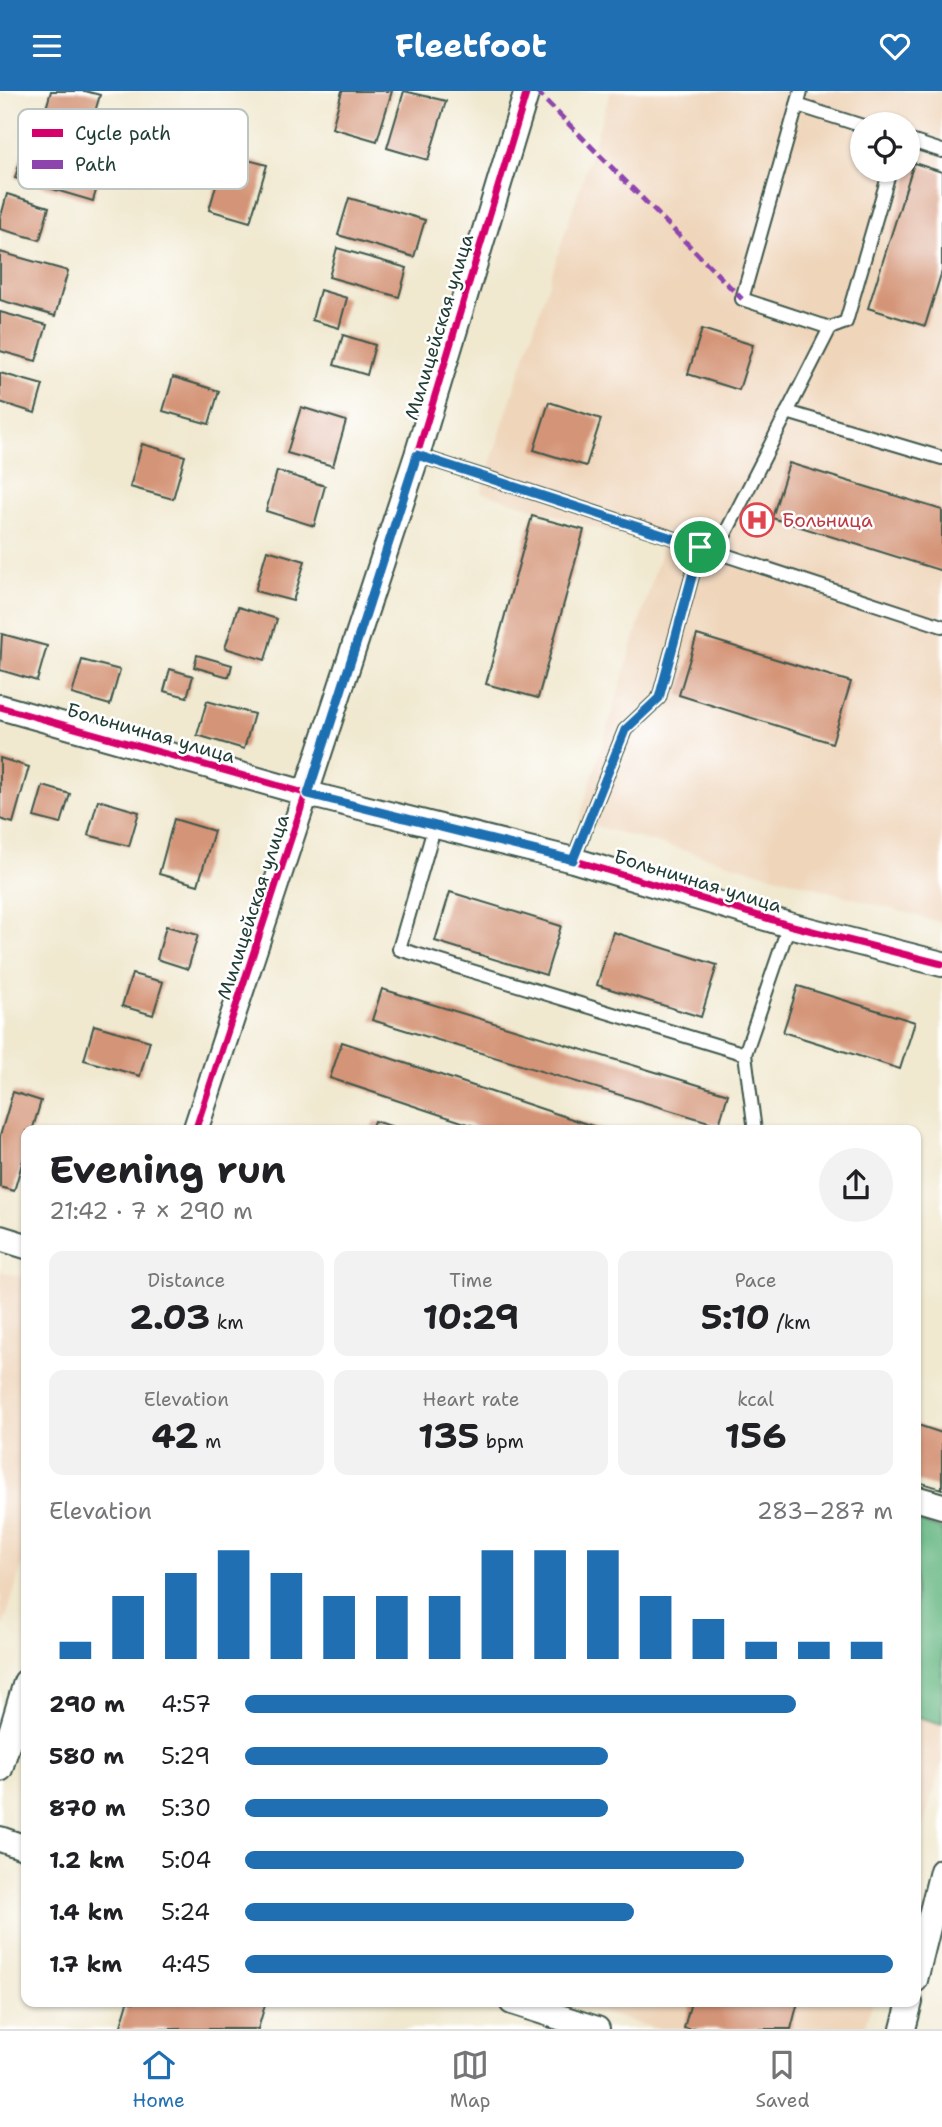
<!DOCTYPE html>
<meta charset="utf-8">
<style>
body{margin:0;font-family:"Shantell Sans",sans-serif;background:#f2f2f2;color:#202124;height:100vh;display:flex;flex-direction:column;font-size:26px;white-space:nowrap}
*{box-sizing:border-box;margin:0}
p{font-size:23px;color:#757577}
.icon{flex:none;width:38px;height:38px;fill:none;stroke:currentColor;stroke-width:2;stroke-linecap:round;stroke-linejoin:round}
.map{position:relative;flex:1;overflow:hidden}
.side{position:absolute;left:21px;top:1034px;width:900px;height:882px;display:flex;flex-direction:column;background:#fff;border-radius:14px;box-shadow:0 2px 5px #0004}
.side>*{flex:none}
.tools{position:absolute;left:850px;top:21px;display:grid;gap:14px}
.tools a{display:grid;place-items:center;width:70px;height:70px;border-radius:50%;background:#fff;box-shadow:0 2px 5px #0004;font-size:35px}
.pin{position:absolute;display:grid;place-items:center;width:60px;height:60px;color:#fff;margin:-30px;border:4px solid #fff;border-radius:50%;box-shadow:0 2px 7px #0007}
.round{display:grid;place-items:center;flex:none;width:74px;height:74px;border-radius:37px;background:#f2f2f2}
.headline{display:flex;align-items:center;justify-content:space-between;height:119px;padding:0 28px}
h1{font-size:38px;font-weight:700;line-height:52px}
.stats{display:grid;grid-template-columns:repeat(3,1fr);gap:10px;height:119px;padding:7px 28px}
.stats div{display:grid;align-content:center;border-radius:14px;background:#f2f2f2;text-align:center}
.stats b{font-size:35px;font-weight:700}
.stats small{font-size:19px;font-weight:400}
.stats p{font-size:19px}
.chart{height:196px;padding:14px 28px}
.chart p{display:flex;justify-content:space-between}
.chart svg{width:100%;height:126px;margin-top:7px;stroke:#1f6fb2;stroke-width:6}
ul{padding:0 28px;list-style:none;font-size:23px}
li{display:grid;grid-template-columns:112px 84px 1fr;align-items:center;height:52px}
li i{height:18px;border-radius:9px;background:#1f6fb2}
header{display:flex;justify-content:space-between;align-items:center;height:91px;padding:0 28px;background:#1f6fb2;color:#fff;font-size:32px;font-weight:700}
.menu{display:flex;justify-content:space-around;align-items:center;height:98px;border-top:2px solid #e0e0e0;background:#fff;font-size:19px;color:#757577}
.menu a{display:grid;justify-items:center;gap:4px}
.menu .active{color:#1f6fb2}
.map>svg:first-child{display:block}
</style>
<header><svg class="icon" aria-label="menu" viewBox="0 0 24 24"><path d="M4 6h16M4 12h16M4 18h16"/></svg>Fleetfoot<svg class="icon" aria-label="heart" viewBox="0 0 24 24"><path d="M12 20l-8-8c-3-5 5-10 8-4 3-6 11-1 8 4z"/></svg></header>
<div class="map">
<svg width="942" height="1938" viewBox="0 0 942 1938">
<rect width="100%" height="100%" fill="#fff"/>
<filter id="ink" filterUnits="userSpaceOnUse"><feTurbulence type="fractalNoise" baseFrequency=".0143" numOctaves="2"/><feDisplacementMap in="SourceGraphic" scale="14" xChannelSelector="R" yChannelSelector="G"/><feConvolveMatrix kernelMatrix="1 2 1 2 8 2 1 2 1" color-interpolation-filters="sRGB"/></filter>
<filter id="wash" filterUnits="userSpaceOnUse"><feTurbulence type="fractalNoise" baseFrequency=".00686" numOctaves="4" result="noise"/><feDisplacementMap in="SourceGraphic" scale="28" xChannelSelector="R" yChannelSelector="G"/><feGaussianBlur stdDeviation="1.57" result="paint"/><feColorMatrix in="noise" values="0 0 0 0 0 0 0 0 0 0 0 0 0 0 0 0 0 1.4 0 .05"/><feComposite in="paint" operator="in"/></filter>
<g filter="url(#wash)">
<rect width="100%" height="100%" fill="#f0e8cf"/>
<g fill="#efd6bb" fill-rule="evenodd">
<path d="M611,0H942V832L579,730L662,457L481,401ZM863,33H908V79H863Z"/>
<polygon points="0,1180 26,1187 26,1462 0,1546"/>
<polygon points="915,1625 942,1633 942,1671 915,1762"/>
<polygon points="567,1911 872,1911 864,1938 656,1938"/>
</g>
<polygon fill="#69b884" stroke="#447a5c" stroke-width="2" points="915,1429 942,1438 942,1633 915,1625"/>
<g id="blocks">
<g fill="#d49477">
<polygon points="51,0 85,0 100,4 91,34 45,21"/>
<polygon points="342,0 392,0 377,50 332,37"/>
<polygon points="404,0 446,10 428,69 387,57"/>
<polygon points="26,49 104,72 93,110 15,87"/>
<polygon points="225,63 267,74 250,131 209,119"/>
<polygon points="914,72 942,81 942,180 925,235 868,217"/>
<polygon points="7,103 49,116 40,149 0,138 0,129"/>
<polygon points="349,107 425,129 414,166 338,144"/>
<polygon points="337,157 407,177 399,206 329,186"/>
<polygon points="0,161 68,180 55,225 0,209"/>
<polygon points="320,199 347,207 339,237 312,229"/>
<polygon points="0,221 47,234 36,270 0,260"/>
<polygon points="702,238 753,254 739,299 688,283"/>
<polygon points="343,244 375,254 367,284 334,274"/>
<polygon points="0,282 43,294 35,322 0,311"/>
<polygon points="173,286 219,300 209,333 163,320"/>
<polygon points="549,311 601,328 586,375 534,359"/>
<polygon points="301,316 346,330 333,375 287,362"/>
<polygon points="142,353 185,365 173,408 130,396"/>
<polygon points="789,372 942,419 942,480 772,427"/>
<polygon points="277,380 325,395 314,435 266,420"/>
<polygon points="532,425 584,439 538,607 486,593"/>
<polygon points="267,459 305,470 293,510 255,500"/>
<polygon points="238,516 277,528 265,569 225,557"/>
<polygon points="2,543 47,555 37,590 0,579"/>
<polygon points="697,544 851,591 832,652 679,604"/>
<polygon points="197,564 232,574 229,586 194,576"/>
<polygon points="82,569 120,579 110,614 72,603"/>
<polygon points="170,578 193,585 187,606 164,600"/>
<polygon points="207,610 254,623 244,658 197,644"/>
<polygon points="0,667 29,676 13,732 0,728"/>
<polygon points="43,695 70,703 61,733 34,726"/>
<polygon points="98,709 139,721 129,755 88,744"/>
<polygon points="174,728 214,740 198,794 159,783"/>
<polygon points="450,801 561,835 546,884 435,850"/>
<polygon points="166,835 198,844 188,878 157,868"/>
<polygon points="613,841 717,874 701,926 597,894"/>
<polygon points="132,883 163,891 153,924 122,915"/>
<polygon points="798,895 915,931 900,978 783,941"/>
<polygon points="382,898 728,1003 719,1034 372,929"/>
<polygon points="94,934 150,950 140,985 84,969"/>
<polygon points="342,951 605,1039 605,1040 489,1040 330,987"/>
<polygon points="13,1001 41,1010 32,1040 26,1040 26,1059 14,1100 0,1096 0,1045"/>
<polygon points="374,1030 404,1039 404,1040 370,1040"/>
<polygon points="915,1333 942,1342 942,1398 915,1390"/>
<polygon points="128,1911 255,1911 265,1914 258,1938 120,1938"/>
<polygon points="691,1911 798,1911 791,1938 689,1938 684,1937"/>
</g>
</g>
</g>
<g filter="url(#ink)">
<use href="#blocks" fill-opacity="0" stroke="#3e574b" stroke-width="2"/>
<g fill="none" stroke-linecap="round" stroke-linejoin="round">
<defs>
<g id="service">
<polyline points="801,0 742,208 830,237"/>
<polyline points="797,14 863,35"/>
<polyline points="908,49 942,60"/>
<polyline points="787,321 942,367"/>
<polyline points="417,364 716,461 830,237 846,231 890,79"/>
<polyline points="716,461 942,535"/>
<polyline points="435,734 399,858 745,963 789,834"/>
<polyline points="573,769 625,639 659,607 700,456"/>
<polyline points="745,963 755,1040"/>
</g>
<g id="minor">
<polyline points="0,616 308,703 573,769 789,834 942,873"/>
<polyline points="195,1040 417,364 527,0"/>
<polyline points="0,1147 26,1155"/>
<polyline points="915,1407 942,1415"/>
<polyline points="0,1678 26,1591"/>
<polyline points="0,1748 26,1757"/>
<polyline points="915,1889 942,1780"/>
<polyline points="512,1911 597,1938"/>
<polyline points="903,1938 910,1911"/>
</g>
</defs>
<use href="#service" stroke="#3e574b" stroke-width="16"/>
<use href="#minor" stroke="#3e574b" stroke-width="28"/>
<use href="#service" stroke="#fff" stroke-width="12"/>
<use href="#minor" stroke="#fff" stroke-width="24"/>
<polyline stroke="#8e44ad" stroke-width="5" stroke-dasharray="10 5" stroke-linecap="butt" points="536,0 742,208"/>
<defs>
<g id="cycleway">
<polyline points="0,616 308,703 573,769 789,834 942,873"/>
<polyline points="195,1040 417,364 527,0"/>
</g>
</defs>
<use href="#cycleway" stroke="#fff" stroke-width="11"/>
<use href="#cycleway" stroke="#d6006c" stroke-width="7"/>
</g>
</g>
<g fill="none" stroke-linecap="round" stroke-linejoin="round" filter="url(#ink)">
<defs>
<polygon id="route" points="417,364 700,456 659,607 625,639 573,769 308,703"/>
</defs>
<use href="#route" stroke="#fff" stroke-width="14"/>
<use href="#route" stroke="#1f6fb2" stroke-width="9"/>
</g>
<defs>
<symbol id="hospital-ring" viewBox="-11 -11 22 22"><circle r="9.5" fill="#fff" stroke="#e0444e" stroke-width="1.5"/><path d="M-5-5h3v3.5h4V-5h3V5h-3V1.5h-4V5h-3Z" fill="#e0444e"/></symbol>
</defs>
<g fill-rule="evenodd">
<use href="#hospital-ring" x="738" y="410" width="38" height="38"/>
</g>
<g text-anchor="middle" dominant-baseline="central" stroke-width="5" stroke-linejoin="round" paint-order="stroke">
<g font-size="19" fill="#1f3d34" stroke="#fff">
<text transform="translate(439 236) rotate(-73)">Милицейская улица</text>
<text transform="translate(151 642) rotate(16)">Больничная улица</text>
<text transform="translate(698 790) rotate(17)">Больничная улица</text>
<text transform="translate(253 816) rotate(-72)">Милицейская улица</text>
</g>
<g font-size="19" fill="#be3a42" stroke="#fff" text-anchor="start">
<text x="782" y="429">Больница</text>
</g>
</g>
<rect x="18" y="18" width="230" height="80" rx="10" fill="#fff" stroke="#bcc5c2" stroke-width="2"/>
<rect x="32" y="38" width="31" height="8" fill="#d6006c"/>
<rect x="32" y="69" width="31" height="9" fill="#8e44ad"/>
<g font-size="19" fill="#1f3d34">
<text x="75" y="49">Cycle path</text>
<text x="75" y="80">Path</text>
</g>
</svg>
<div class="tools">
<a><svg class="icon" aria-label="locate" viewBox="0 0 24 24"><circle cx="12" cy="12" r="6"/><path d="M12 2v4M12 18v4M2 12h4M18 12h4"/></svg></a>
</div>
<div class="pin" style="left:700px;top:456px;background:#1e9e55"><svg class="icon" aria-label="arrive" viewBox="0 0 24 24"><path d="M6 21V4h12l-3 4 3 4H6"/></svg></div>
<section class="side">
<div class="headline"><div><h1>Evening run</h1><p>21:42 · 7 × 290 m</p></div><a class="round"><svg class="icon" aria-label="share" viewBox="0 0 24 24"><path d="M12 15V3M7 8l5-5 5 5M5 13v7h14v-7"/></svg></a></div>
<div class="stats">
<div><p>Distance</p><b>2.03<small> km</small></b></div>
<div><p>Time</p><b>10:29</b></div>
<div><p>Pace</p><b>5:10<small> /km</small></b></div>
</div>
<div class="stats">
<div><p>Elevation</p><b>42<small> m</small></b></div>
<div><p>Heart rate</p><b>135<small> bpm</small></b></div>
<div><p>kcal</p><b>156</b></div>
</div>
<div class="chart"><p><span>Elevation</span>283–287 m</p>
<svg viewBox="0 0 160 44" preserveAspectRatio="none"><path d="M5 44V38M15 44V22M25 44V14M35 44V6M45 44V14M55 44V22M65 44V22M75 44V22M85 44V6M95 44V6M105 44V6M115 44V22M125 44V30M135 44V38M145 44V38M155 44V38"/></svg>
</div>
<ul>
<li><b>290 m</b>4:57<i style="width:85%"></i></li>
<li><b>580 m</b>5:29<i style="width:56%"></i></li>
<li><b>870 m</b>5:30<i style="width:56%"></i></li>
<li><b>1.2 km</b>5:04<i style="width:77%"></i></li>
<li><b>1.4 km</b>5:24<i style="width:60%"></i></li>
<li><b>1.7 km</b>4:45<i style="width:100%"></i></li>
</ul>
</section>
</div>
<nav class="menu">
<a class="active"><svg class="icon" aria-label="home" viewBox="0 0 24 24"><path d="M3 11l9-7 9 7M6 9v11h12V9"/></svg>Home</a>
<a><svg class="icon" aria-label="map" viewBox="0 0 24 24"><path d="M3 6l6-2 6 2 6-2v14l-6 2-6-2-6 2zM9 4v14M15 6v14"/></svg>Map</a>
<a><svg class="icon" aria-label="saved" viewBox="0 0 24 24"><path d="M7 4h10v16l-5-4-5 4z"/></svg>Saved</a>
</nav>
